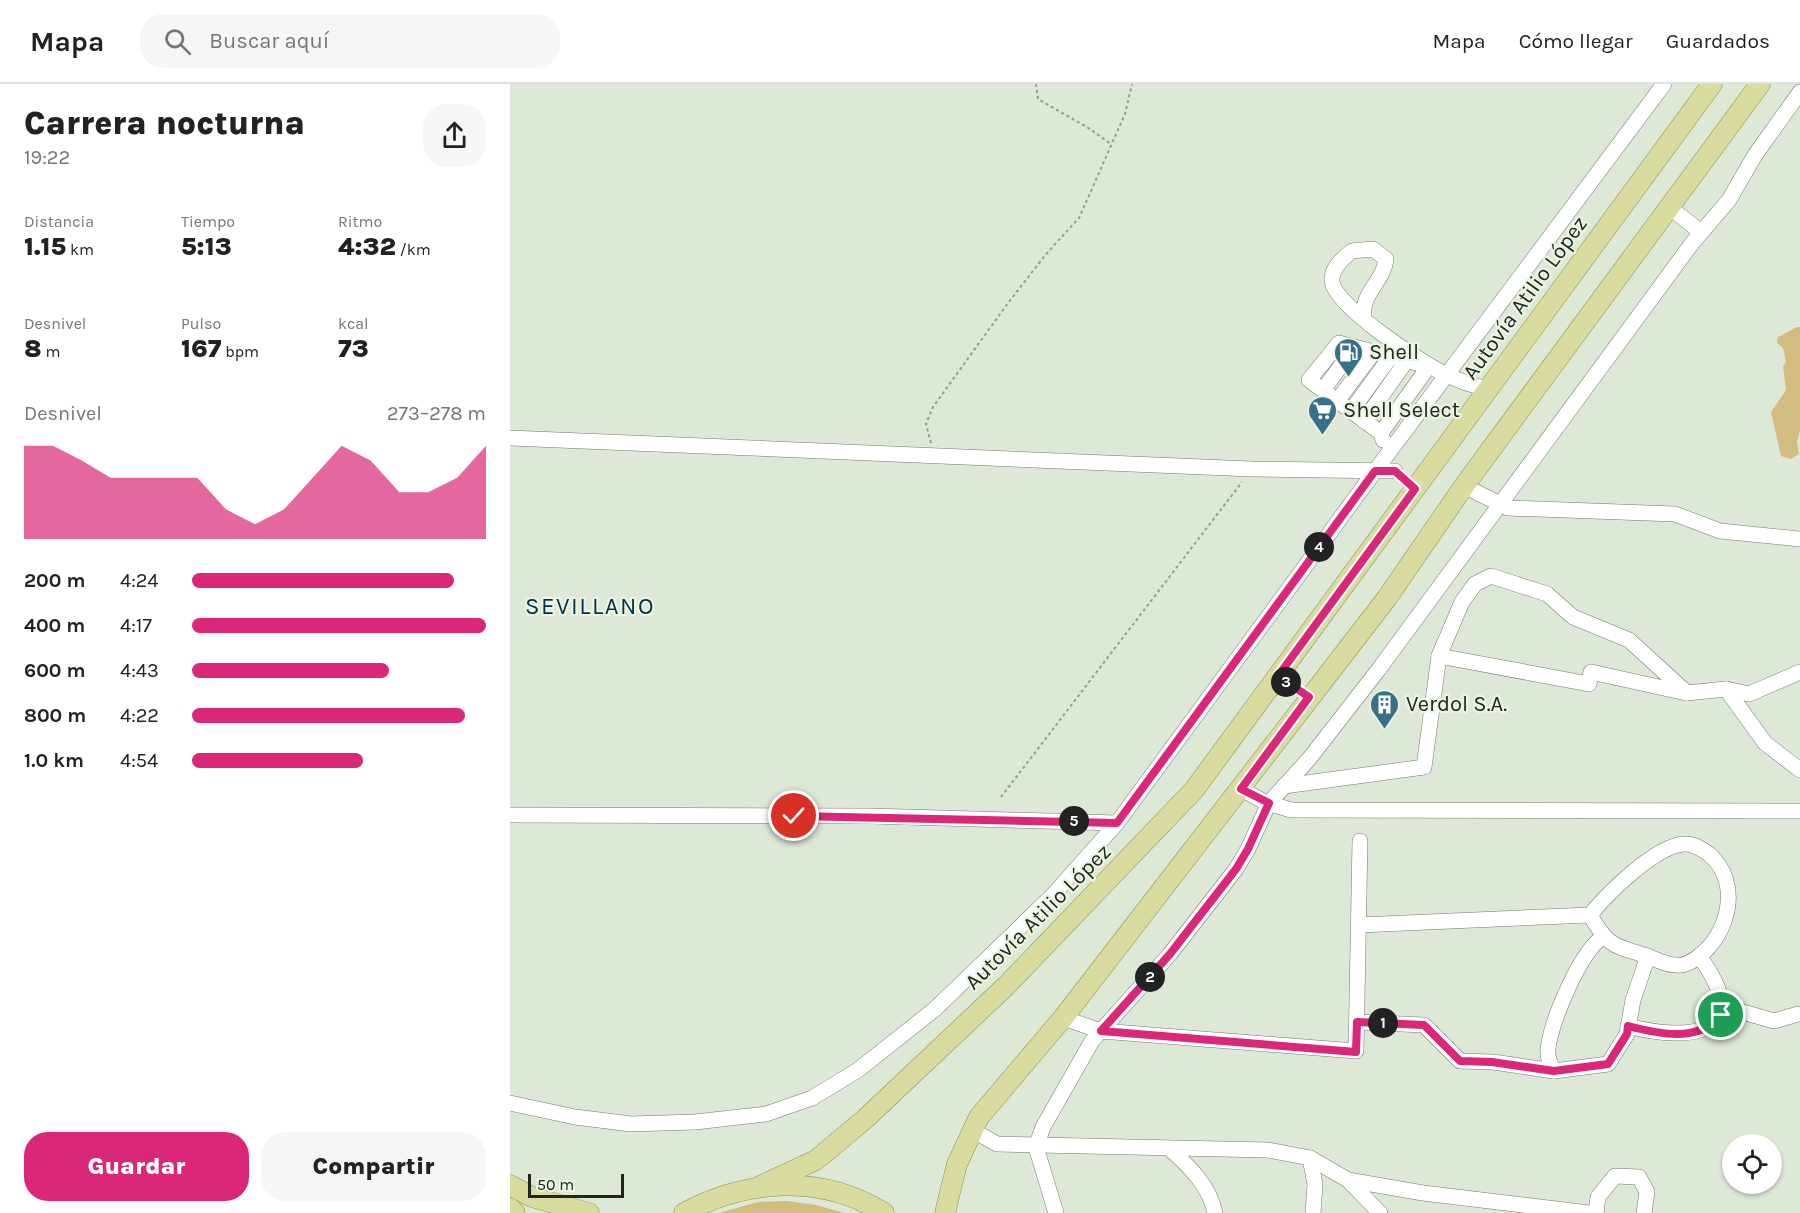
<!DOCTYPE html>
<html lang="es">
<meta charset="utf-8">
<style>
body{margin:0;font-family:Karla,sans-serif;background:#f6f6f6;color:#222;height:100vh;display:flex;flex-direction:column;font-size:22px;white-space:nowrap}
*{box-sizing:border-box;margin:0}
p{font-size:20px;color:#767676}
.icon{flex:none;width:33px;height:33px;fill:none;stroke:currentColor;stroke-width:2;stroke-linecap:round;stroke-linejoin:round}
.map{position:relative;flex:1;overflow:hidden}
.drawer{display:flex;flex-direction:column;background:#fff;width:510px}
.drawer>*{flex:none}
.controls{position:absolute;left:1212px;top:1050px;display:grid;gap:12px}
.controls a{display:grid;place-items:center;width:60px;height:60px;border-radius:50%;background:#fff;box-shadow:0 2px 4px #0004;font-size:30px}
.scale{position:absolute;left:18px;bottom:15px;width:96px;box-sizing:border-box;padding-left:6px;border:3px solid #22261f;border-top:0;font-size:16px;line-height:21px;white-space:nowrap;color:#22261f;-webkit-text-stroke:4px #ebf5e3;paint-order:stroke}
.pin{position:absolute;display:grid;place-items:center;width:51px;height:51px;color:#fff;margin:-26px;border:3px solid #fff;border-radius:50%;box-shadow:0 2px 6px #0007}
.km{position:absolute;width:30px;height:30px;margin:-15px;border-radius:50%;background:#222;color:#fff;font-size:16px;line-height:30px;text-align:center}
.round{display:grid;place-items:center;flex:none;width:63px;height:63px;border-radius:24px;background:#f6f6f6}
.overview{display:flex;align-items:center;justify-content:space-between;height:102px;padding:0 24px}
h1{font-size:33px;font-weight:800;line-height:45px}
.figures{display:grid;grid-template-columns:repeat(3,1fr);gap:9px;height:102px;padding:6px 24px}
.figures div{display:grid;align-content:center}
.figures b{font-size:26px;font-weight:800}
.figures small{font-size:16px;font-weight:400}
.figures p{font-size:16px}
.chart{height:168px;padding:12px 24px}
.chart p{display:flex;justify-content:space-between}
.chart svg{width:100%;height:108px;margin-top:6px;fill:#db2777;opacity:.7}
.action{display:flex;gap:12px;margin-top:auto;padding:12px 24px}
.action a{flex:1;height:69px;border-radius:24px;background:#db2777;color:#fff;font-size:24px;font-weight:800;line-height:69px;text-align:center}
.action a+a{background:#f6f6f6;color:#222}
ul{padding:0 24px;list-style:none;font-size:20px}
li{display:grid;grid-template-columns:96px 72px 1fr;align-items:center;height:45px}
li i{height:15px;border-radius:8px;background:#db2777}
header{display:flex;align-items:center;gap:36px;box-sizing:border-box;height:84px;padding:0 30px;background:#fff;border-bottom:2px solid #e0e0e0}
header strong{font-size:28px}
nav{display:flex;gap:33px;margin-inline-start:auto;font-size:21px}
.search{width:420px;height:54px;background:#f6f6f6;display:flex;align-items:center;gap:15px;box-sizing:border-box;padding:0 21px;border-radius:24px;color:#767676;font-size:22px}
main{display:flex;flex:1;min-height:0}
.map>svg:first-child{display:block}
</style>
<header>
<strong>Mapa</strong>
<div class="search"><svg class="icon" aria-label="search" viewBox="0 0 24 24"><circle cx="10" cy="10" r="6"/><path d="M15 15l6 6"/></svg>Buscar aquí</div>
<nav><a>Mapa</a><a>Cómo llegar</a><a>Guardados</a></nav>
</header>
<main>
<section class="drawer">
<div class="overview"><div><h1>Carrera nocturna</h1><p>19:22</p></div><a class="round"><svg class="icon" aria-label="share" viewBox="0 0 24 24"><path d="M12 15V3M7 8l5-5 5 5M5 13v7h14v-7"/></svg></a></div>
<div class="figures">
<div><p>Distancia</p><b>1.15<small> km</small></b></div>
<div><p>Tiempo</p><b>5:13</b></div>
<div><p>Ritmo</p><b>4:32<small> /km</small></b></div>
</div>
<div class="figures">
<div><p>Desnivel</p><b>8<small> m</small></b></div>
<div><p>Pulso</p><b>167<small> bpm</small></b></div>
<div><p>kcal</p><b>73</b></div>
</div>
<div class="chart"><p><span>Desnivel</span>273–278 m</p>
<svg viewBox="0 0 160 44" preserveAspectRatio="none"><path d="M0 44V6L10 6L20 12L30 19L40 19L50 19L60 19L70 32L80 38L90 32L100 19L110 6L120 12L130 25L140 25L150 19L160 6V44z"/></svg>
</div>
<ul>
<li><b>200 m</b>4:24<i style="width:89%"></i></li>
<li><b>400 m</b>4:17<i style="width:100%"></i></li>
<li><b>600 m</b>4:43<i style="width:67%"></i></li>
<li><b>800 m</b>4:22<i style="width:93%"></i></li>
<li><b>1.0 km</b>4:54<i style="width:58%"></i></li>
</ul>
<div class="action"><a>Guardar</a><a>Compartir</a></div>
</section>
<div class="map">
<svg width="1290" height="1129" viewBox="0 0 1290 1129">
<rect width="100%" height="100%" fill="#dee8d6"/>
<g fill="#d2bc80">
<polygon points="1287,243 1290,243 1290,346 1287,358 1289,370 1281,375 1271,372 1261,328 1276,306 1273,282 1276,278 1273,264 1267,259 1268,253"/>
<polygon points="277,1117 306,1121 335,1129 209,1129 248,1118"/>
</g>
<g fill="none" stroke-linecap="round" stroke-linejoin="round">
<defs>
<g id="minor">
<polyline points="1159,123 1191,148"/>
<path d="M854,235C850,209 874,198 876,175L863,165L842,167C833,174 821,184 822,197C824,222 912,279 935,290C949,297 963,302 979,305"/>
<polyline points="813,306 845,263"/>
<polyline points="827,317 864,268"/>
<polyline points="841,327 881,272"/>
<polyline points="854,337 897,276"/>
<polyline points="871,349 799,296 829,259 910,280"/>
<polyline points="0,354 742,385 885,387"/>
<polyline points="873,356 871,349 919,282"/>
<polyline points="954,402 998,424 1165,430 1210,447 1290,455"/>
<polyline points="929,572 1079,600 1081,588 1176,609"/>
<polyline points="1216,605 1255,659 1290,686"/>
<polyline points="774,702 914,683 929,572 952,518 965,500 981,492 1037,510 1063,533 1119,556 1177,609 1216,605 1239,610 1290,588"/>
<polyline points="731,705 755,718 781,726 1290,727"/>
<polyline points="0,731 361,732 607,739"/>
<path d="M849,841L1080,831C1097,810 1145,762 1174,760C1183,759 1192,765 1199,770C1232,799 1219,850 1188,873C1181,878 1175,882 1167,881C1157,881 1149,877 1140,873C1106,861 1100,866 1080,831"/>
<path d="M1094,852C1070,867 1042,936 1038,964C1037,972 1040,980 1044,987L1098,980L1117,950L1123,916L1138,872"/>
<polyline points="1212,922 1264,937 1288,930"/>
<polyline points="553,934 591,947 846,967 850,757"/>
<polyline points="847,938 914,941 950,977 983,978 1044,987"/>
<path d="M1118,942C1183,959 1246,949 1189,872"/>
<polyline points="0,1019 65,1033 121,1040 185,1038 256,1030 302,1014 348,986 425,925 543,811 607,739 865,387 1154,0"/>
<polyline points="462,1046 487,1060 758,1066 800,1074 838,1096 870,1129"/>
<path d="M661,1066C680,1083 700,1103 705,1129"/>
<polyline points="800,1074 805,1100 803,1129"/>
<polyline points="838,1096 913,1109 1079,1129"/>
<polyline points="546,1129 526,1063 533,1043 582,957 660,870 726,785 738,765 759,719 799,675 869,585 1183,158 1219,116 1245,71 1290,8"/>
<polyline points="1086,1129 1088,1113 1105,1092 1129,1093 1137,1108 1134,1129"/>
</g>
<g id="major">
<polyline points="0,1101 22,1113 79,1129"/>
<polyline points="250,1102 306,1076 355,1035 496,902 684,706 1202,0"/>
<polyline points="0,1124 5,1129"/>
<path d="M174,1129C236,1095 312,1090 374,1129"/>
<polyline points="435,1129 447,1080 469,1033 553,934 877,514 954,402 1250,0"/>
</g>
</defs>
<use href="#minor" stroke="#737b6b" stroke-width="16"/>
<use href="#major" stroke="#8a8d49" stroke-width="21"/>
<g stroke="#959c8e" stroke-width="2" stroke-dasharray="3 3" stroke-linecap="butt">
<polyline points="526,0 528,15 580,45 601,60"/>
<polyline points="421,359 416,340 423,323 498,219 537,169 569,134 615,30 622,0"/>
<polyline points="491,713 732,398"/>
</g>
<use href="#minor" stroke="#fff" stroke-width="15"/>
<use href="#major" stroke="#dadc9f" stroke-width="20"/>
</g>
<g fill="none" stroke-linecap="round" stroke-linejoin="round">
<defs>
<path id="route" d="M284,732L607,739L865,387H885L905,405L768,592L799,613L731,705L759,719L738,765L726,785L660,870L591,947L846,968L847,938L914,941L950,977L982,978L1044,987L1098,980L1117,950L1118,942C1149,950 1189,959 1211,931"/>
</defs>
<use href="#route" stroke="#fff" stroke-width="12"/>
<use href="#route" stroke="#db2777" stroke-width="8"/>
</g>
<defs>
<symbol id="fuel-pin" viewBox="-11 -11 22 30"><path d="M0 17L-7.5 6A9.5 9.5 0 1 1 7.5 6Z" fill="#38708a" stroke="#ebf5e3"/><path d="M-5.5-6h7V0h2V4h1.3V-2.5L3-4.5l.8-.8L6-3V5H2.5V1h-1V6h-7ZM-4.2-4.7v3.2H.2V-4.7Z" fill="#fff"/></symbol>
<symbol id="supermarket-pin" viewBox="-11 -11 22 30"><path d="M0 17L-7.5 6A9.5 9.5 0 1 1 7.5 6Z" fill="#38708a" stroke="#ebf5e3"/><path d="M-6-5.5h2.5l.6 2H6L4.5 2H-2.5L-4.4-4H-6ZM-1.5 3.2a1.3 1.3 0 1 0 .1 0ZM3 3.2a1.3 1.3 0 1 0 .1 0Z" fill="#fff"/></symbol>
<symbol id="building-pin" viewBox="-11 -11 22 30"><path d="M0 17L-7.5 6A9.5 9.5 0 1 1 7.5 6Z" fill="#38708a" stroke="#ebf5e3"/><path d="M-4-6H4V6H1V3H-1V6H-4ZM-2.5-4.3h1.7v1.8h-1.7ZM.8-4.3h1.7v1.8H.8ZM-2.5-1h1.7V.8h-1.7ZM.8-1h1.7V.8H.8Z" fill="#fff"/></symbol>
</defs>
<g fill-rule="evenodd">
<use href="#fuel-pin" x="822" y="252" width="33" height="45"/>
<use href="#supermarket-pin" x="796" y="310" width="33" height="45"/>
<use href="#building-pin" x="858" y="604" width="33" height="45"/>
</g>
<g text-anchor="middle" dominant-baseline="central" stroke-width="4.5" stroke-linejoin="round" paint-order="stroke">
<g font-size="22" fill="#22261f" stroke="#ebf5e3">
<text transform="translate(1015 214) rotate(-54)">Autovía Atilio López</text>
<text transform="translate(528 833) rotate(-45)">Autovía Atilio López</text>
</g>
<g font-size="22" fill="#22261f" stroke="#ebf5e3" text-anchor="start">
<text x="859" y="268">Shell</text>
<text x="833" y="326">Shell Select</text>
<text x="896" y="620">Verdol S.A.</text>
</g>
<g font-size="24" letter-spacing="1.5" fill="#003144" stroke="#ebf5e3">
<text x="80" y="522">SEVILLANO</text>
</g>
</g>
</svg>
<div class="controls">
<a><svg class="icon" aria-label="locate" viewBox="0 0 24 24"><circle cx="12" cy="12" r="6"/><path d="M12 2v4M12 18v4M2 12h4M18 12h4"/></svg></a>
</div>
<div class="scale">50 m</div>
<div class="pin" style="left:1211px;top:931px;background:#1e9e55"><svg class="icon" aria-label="arrive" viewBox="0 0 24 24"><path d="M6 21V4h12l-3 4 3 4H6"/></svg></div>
<div class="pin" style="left:284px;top:732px;background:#d93025"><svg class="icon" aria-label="check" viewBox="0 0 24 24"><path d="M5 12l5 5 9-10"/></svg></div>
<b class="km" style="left:873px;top:939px">1</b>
<b class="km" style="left:640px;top:893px">2</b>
<b class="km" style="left:776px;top:598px">3</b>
<b class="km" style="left:809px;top:463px">4</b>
<b class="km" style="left:564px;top:737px">5</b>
</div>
</main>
